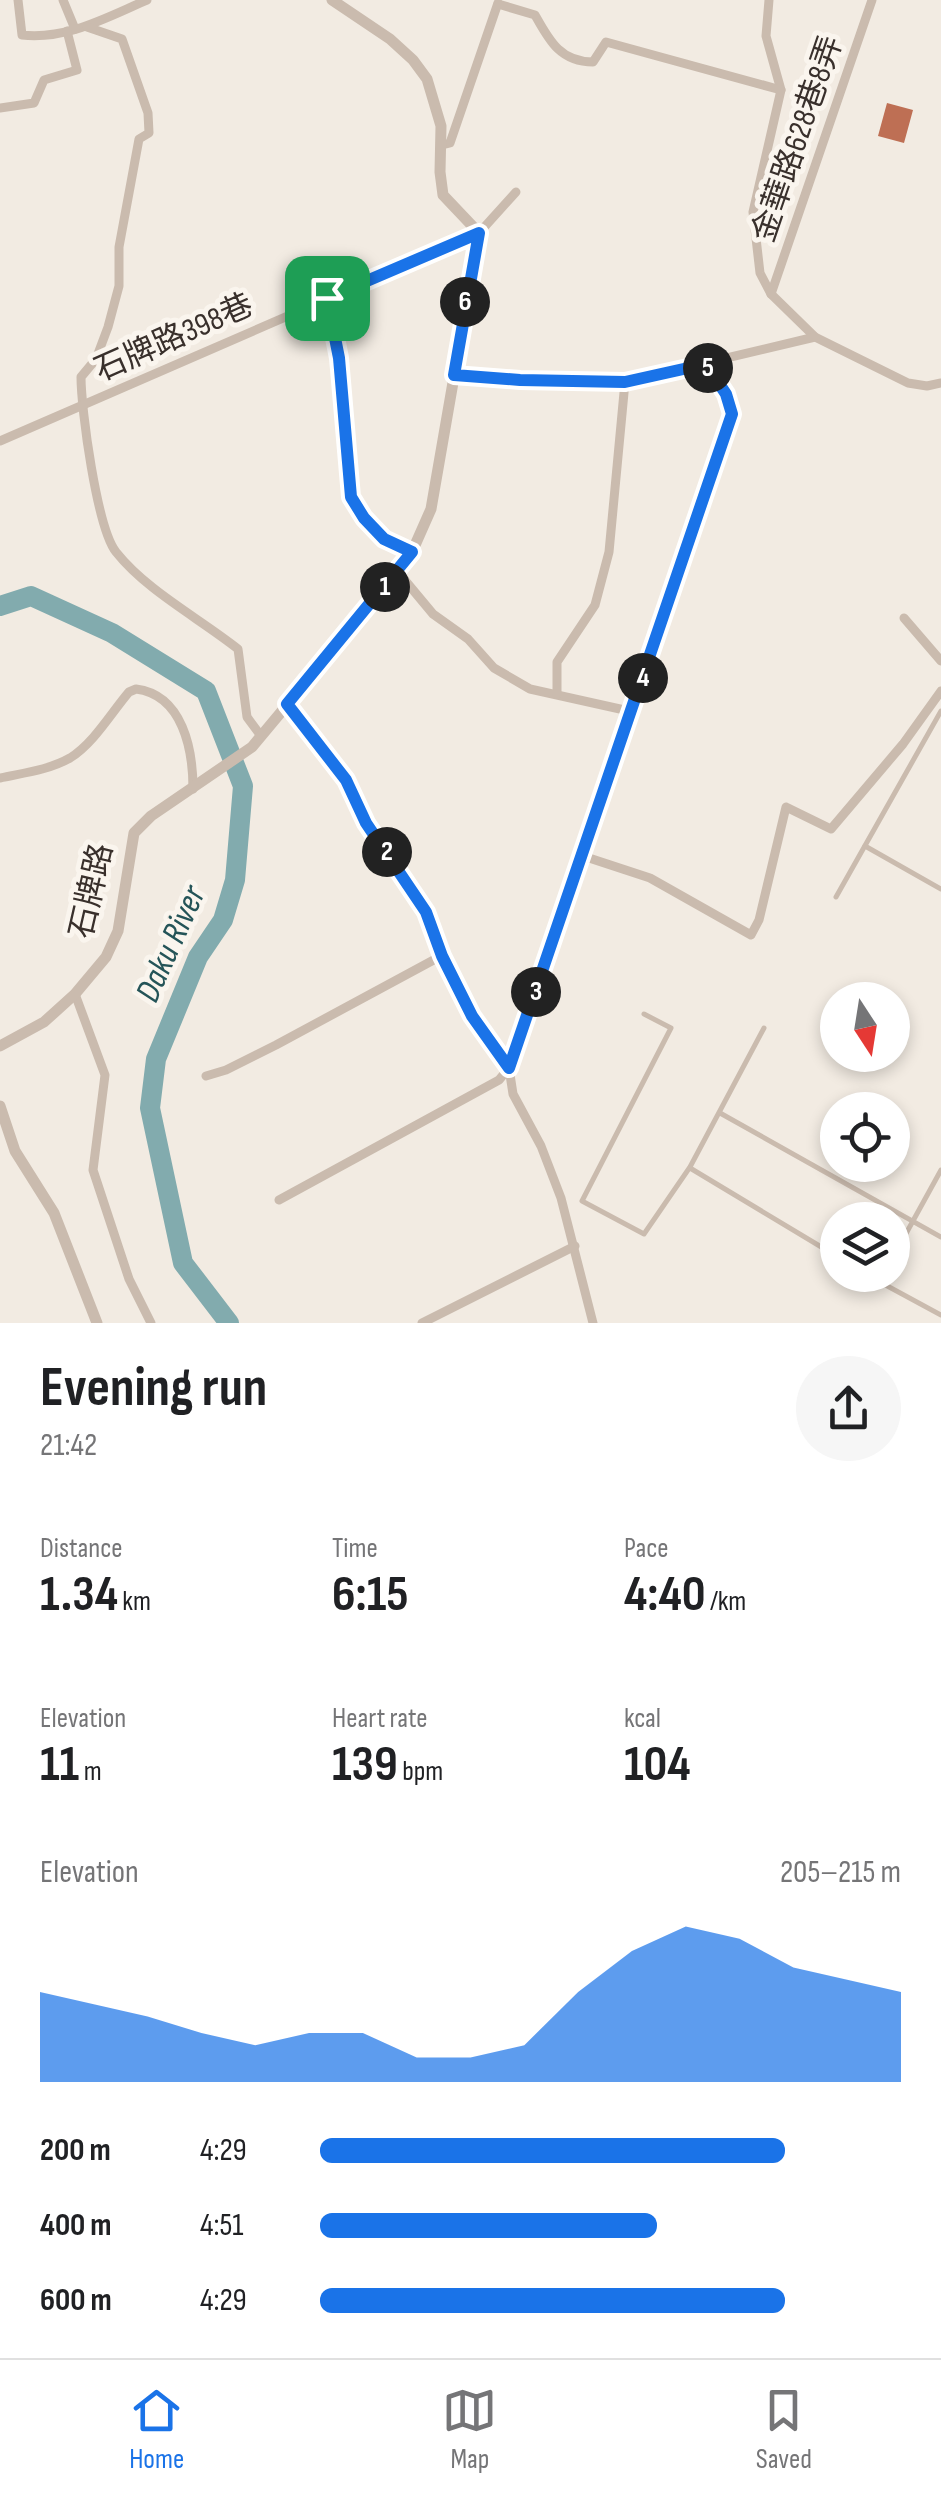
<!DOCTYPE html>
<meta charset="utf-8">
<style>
body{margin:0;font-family:"Sofia Sans Condensed","Noto Sans TC",sans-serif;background:#f6f6f6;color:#202124;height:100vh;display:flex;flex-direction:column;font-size:38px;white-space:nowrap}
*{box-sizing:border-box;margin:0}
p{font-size:32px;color:#757577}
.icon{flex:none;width:55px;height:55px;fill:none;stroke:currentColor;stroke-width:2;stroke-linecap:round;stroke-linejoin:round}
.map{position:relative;height:1323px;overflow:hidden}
.drawer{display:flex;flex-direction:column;background:#fff;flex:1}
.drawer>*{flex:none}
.needle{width:65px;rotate:168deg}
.buttons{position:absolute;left:820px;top:982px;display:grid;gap:20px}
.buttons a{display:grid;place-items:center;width:90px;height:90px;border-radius:50%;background:#fff;box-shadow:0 5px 15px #0003;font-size:50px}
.pin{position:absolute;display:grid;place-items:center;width:85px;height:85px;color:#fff;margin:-42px;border-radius:20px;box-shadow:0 5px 15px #0006}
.km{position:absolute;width:50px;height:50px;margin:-25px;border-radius:50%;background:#222;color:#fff;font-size:28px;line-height:50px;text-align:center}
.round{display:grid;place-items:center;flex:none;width:105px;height:105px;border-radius:52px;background:#f6f6f6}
.overview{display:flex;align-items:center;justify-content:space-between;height:170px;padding:0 40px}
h1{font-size:55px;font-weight:700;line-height:75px}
.metrics{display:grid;grid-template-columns:repeat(3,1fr);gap:15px;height:170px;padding:10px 40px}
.metrics div{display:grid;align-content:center}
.metrics b{font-size:50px;font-weight:700}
.metrics small{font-size:28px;font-weight:400}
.metrics p{font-size:28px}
.chart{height:280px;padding:20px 40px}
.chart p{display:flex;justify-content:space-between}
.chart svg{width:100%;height:180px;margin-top:10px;fill:#1a73e8;opacity:.7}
ul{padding:0 40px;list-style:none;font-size:32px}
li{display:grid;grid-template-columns:160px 120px 1fr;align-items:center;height:75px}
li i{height:25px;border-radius:12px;background:#1a73e8}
.tabs{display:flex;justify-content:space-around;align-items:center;height:140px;border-top:2px solid #e0e0e0;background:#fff;font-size:28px;color:#757577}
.tabs a{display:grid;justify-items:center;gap:5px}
.tabs .active{color:#1a73e8}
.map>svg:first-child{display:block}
</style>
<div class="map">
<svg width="941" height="1323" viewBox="0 0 941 1323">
<rect width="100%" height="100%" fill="#f2ebe2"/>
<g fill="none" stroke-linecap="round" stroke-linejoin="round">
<polyline stroke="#82abae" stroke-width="20" points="0,606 31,596 112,633 206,691 243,786 235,880 223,920 198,957 156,1059 150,1108 183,1263 229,1323"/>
</g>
<polygon fill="#be6f54" points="887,103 913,110 904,143 878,136"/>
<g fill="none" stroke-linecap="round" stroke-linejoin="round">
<g stroke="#cabbae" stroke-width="5">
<polyline points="865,846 941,889"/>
<polyline points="836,897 941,711"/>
<polyline points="644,1014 671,1028 582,1201 644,1234 690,1167 764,1028"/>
<polyline points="720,1113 941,1237"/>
<polyline points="690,1168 838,1257"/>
<polyline points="892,1259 941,1170"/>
<polyline points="867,1275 941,1315"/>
</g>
<g stroke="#cabbae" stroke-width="9">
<path d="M18,0L22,35C67,40 107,17 147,0"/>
<polyline points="63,0 75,29"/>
<polyline points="769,0 766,36 781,90 753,212 760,273 771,294 815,337 908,383 927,386 941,383"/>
<path d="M498,4L535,15C549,40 560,62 593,62L606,42L781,90"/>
<path d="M87,27L122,39L148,113L149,133L139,139L119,247V286L108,327L96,359L81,377C81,409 97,528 116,552C147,591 199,618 238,649L247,717L261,736"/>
<polyline points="0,108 34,103 44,80 77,70 67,31"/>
<polyline points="442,145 450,143 498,3"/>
<polyline points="771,294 872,0"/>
<polyline points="327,298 339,358 351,497 364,518 384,539 412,552"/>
<polyline points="454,375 520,380 625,382 815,337"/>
<polyline points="0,441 479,233 516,192"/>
<polyline points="398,572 433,614 468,639 494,668 530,689 629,711"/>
<polyline points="904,618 941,661"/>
<polyline points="557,694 557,662 595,605 609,552 625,382"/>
<polyline points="287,704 346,780 366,823 426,912 441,956 472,1016 509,1068 513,1094 541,1146 561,1198 593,1323"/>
<path d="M0,778C23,773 49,770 70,758C94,743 111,713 129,692L136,689C183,695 193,750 193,789"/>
<polyline points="583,856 650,878 751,935 759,920 786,807 831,829 903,744 941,691"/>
<polyline points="75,994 105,1075 93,1170 129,1279 151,1323"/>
<polyline points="206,1076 226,1070 276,1045 441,956"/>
<polyline points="279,1200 499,1080 509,1068 732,414 726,395 705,365"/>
<polyline points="422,1323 575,1246"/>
</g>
<g stroke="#cabbae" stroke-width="11">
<polyline points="0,1046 44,1022 75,994 106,957 118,931 134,833 151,816 252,747 398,572 412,552 431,509 479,233 443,195 440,172 441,126 427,79 413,60 390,39 332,0"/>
<polyline points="0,1106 15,1151 54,1213 97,1323"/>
</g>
</g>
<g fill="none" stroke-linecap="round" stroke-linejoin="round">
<defs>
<polygon id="route" points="479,233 454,375 520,380 625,382 706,364 726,394 732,414 509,1068 472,1016 442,956 426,912 366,823 346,780 287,704 412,552 384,539 364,518 351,497 339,358 327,298"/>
</defs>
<use href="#route" stroke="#fff" stroke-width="20"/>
<use href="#route" stroke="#1a73e8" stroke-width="12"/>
</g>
<g text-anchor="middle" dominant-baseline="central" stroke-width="10" stroke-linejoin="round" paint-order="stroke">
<g font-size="32" fill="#39302c" stroke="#faf5ee">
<text transform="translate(798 139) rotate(-71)">金華路628巷8弄</text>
<text transform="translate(174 338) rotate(-24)">石牌路398巷</text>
<text transform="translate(92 891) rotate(-77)">石牌路</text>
</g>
<g font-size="35" font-style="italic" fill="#245458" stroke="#faf5ee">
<text transform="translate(171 944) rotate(-66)">Daku River</text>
</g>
</g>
</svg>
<div class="buttons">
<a><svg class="needle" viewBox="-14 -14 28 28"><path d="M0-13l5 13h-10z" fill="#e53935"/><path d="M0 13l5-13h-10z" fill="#757577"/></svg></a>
<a><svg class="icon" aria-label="locate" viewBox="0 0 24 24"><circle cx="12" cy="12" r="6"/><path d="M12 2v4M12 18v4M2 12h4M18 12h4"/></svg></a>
<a><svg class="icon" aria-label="layers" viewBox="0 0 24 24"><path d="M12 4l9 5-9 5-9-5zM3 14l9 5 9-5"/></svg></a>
</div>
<div class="pin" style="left:327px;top:298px;background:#1e9e55"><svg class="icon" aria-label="arrive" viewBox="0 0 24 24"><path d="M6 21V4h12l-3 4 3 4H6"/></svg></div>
<b class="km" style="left:385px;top:587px">1</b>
<b class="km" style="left:387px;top:852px">2</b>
<b class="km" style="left:536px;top:992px">3</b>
<b class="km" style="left:643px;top:678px">4</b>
<b class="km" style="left:708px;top:368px">5</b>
<b class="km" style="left:465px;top:302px">6</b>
</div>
<section class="drawer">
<div class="overview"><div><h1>Evening run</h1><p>21:42</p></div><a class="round"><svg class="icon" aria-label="share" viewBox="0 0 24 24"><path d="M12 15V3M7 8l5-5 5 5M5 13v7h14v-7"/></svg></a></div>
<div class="metrics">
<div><p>Distance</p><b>1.34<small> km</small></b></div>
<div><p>Time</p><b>6:15</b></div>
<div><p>Pace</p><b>4:40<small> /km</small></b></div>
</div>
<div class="metrics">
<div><p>Elevation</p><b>11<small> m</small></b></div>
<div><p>Heart rate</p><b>139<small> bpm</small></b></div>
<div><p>kcal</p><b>104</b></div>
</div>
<div class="chart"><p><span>Elevation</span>205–215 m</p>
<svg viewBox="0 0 160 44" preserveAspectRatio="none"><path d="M0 44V22L10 25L20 28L30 32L40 35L50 32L60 32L70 38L80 38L90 35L100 22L110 12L120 6L130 9L140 16L150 19L160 22V44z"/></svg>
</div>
<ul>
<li><b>200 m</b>4:29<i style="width:80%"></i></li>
<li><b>400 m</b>4:51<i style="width:58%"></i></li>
<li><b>600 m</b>4:29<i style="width:80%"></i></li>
</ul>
</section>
<nav class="tabs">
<a class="active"><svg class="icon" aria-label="home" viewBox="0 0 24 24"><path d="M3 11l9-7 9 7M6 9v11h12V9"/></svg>Home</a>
<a><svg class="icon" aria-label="map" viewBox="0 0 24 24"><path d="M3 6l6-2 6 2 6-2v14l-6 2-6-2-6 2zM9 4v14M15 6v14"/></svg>Map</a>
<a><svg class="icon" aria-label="saved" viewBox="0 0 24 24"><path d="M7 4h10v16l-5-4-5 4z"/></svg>Saved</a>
</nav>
